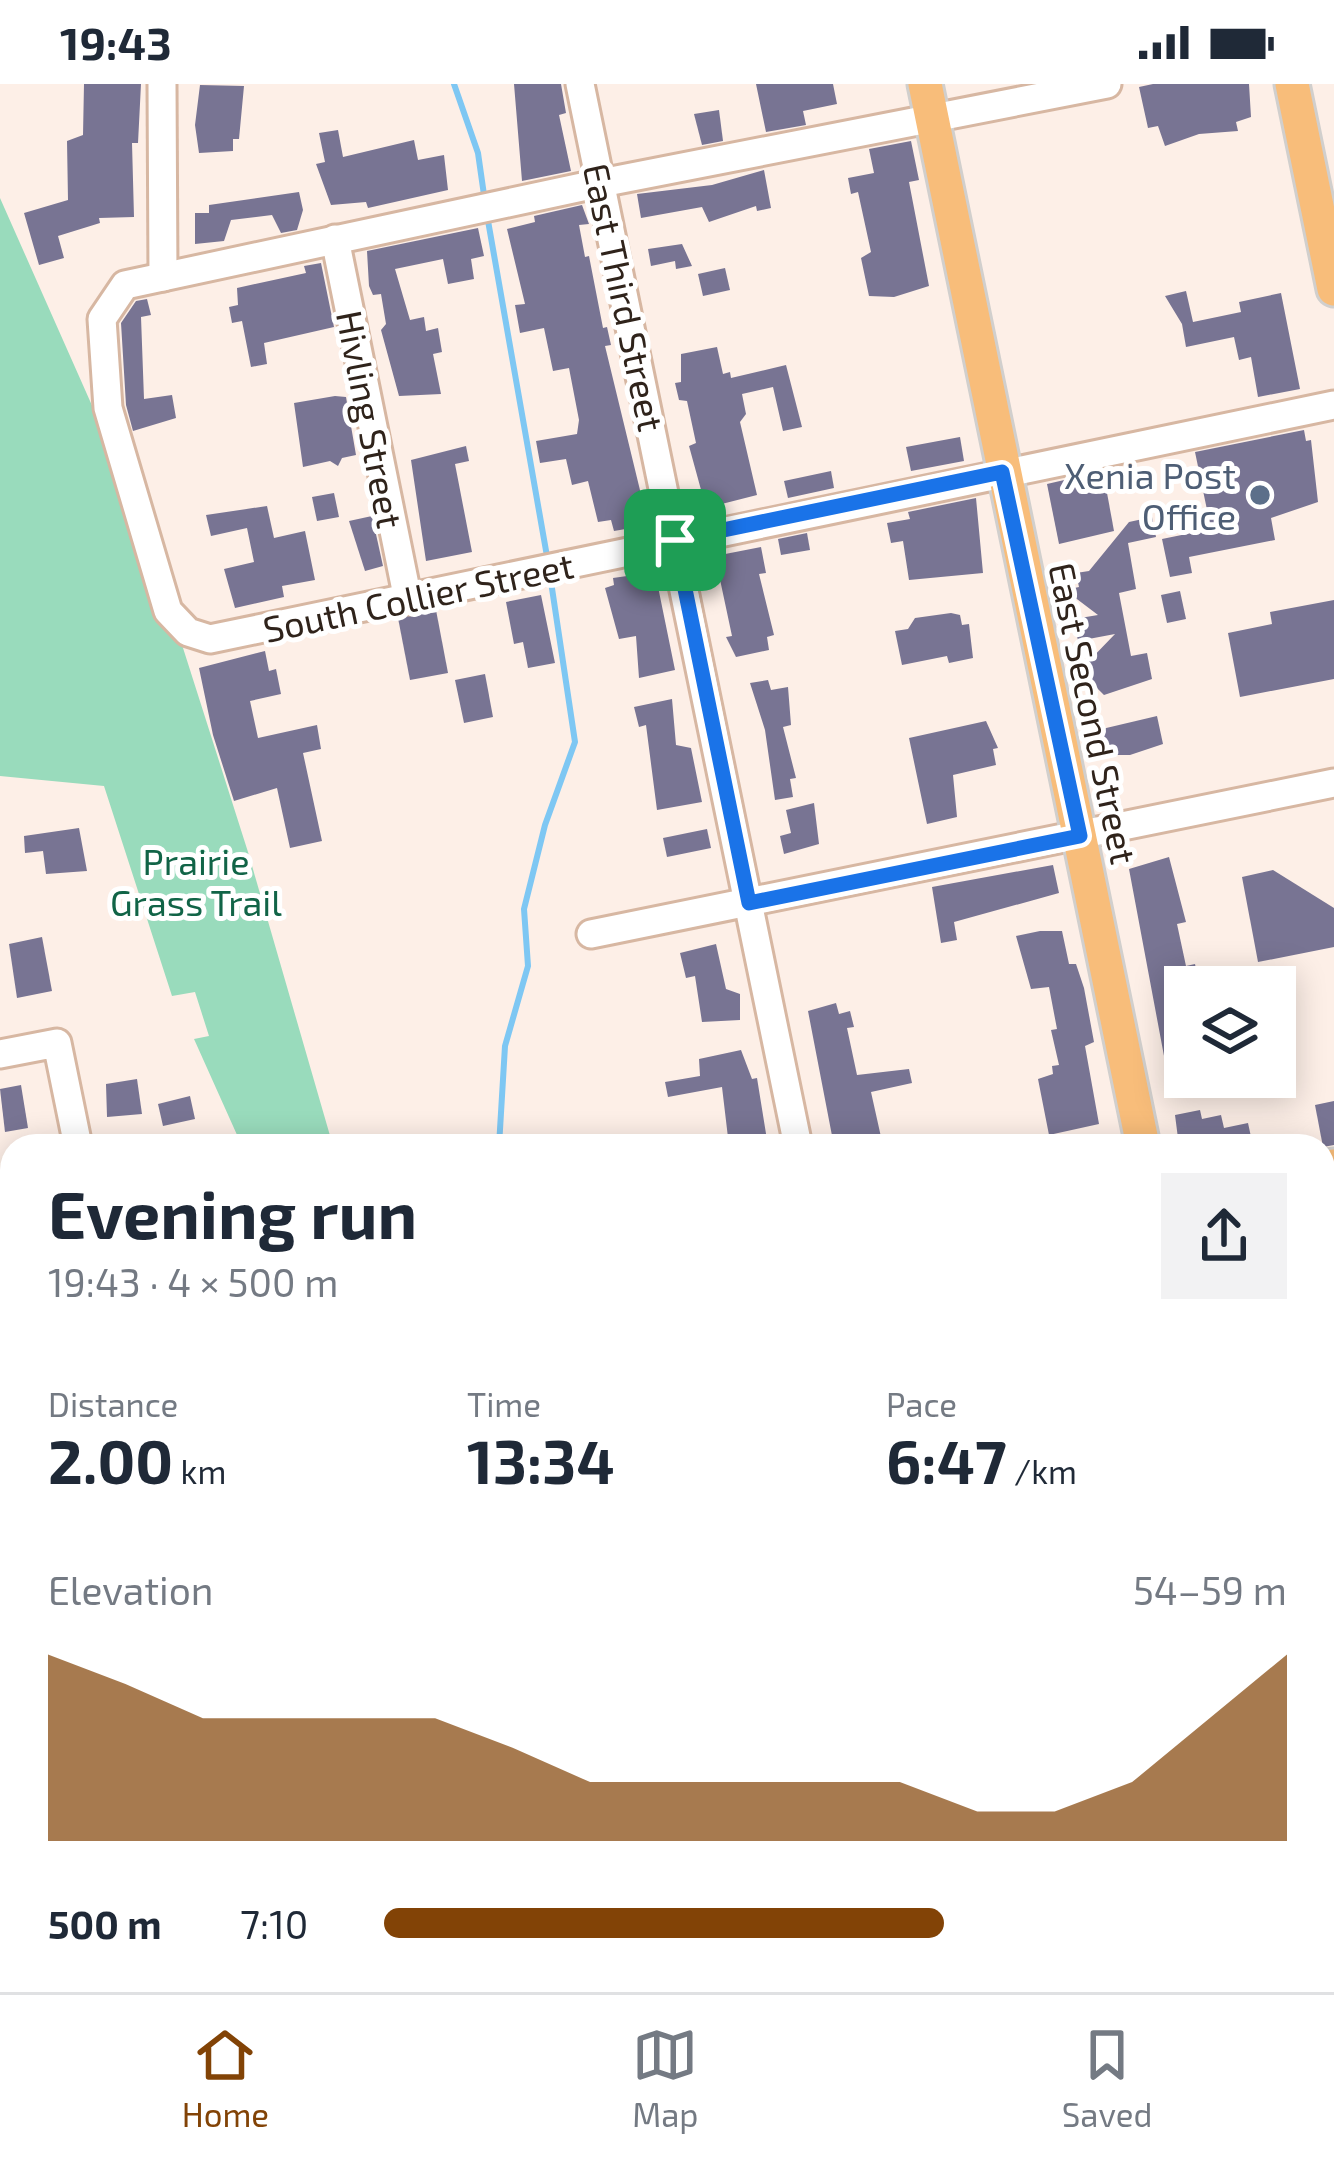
<!DOCTYPE html>
<meta charset="utf-8">
<style>
body{margin:0;font-family:"Exo 2",sans-serif;background:#f2f2f3;color:#1f2937;height:100vh;display:flex;flex-direction:column;font-size:45px;white-space:nowrap}
*{box-sizing:border-box;margin:0}
p{font-size:39px;color:#747a83}
.icon{flex:none;width:66px;height:66px;fill:none;stroke:currentColor;stroke-width:2;stroke-linecap:round;stroke-linejoin:round}
.map{position:relative;flex:1;overflow:hidden}
.sheet{position:absolute;left:0px;top:1050px;width:1335px;height:858px;display:flex;flex-direction:column;background:#fff;border-radius:36px 36px 0 0;box-shadow:0 6px 30px #0003}
.sheet>*{flex:none}
.buttons{position:absolute;left:1164px;top:882px;display:grid;gap:24px}
.buttons a{display:grid;place-items:center;width:132px;height:132px;border-radius:0px;background:#fff;box-shadow:0 6px 30px #0003;font-size:60px}
.pin{position:absolute;display:grid;place-items:center;width:102px;height:102px;color:#fff;margin:-51px;border-radius:24px;box-shadow:0 6px 18px #0006}
.round{display:grid;place-items:center;flex:none;width:126px;height:126px;border-radius:0px;background:#f2f2f3}
.summary{display:flex;align-items:center;justify-content:space-between;height:204px;padding:0 48px}
h1{font-size:66px;font-weight:700;line-height:90px}
.figures{display:grid;grid-template-columns:repeat(3,1fr);gap:18px;height:204px;padding:12px 48px}
.figures div{display:grid;align-content:center}
.figures b{font-size:60px;font-weight:700}
.figures small{font-size:33px;font-weight:400}
.figures p{font-size:33px}
.chart{height:336px;padding:24px 48px}
.chart p{display:flex;justify-content:space-between}
.chart svg{width:100%;height:216px;margin-top:12px;fill:#824306;opacity:.7}
ul{padding:0 48px;list-style:none;font-size:39px}
li{display:grid;grid-template-columns:192px 144px 1fr;align-items:center;height:90px}
li i{height:30px;border-radius:15px;background:#824306}
.status{display:flex;justify-content:space-between;align-items:center;height:84px;padding:0 60px;background:#fff;direction:ltr}
.status svg{height:33px;fill:currentColor}
.dock{display:flex;justify-content:space-around;align-items:center;height:168px;border-top:3px solid #e0e1e3;background:#fff;font-size:33px;color:#747a83}
.dock a{display:grid;justify-items:center;gap:6px}
.dock .active{color:#824306}
.map>svg:first-child{display:block}
</style>
<div class="status"><b>19:43</b><svg viewBox="0 0 49 12"><path d="M0 12V9h3v3zM5 12V6h3v6zM10 12V3h3v9zM15 12V0h3v12zM26 1h20v11H26zM47 4h2v5h-2z"/></svg></div>
<div class="map">
<svg width="1334" height="1908" viewBox="0 0 1334 1908">
<rect width="100%" height="100%" fill="#fdefe7"/>
<g fill="#99dbbc">
<polygon points="0,114 141,432 248,768 333,1062 242,1062 194,955 209,952 195,908 172,912 104,702 0,692"/>
<polygon points="12,1343 12,1689 0,1662 0,1345"/>
<polygon points="0,1710 12,1711 12,1896 628,1896 630,1908 0,1908"/>
</g>
<g fill="none" stroke-linecap="round" stroke-linejoin="round">
<g stroke="#7ec7f3" stroke-width="6">
<polyline points="454,0 478,69 485,118"/>
<polyline points="487,131 548,478"/>
<polyline points="499,1062 505,962 528,882 524,825 545,741 575,658 550,491"/>
<polyline points="437,1908 441,1896"/>
</g>
</g>
<g fill="#787493">
<polygon points="84,0 141,0 138,59 132,59 134,133 99,134 100,139 58,152 64,174 39,181 24,129 68,116 67,57 83,51"/>
<polygon points="514,0 561,0 566,29 559,31 571,87 522,97"/>
<polygon points="756,0 833,0 837,20 803,27 806,41 766,48"/>
<polygon points="1153,0 1249,0 1251,33 1236,38 1238,47 1199,50 1165,62 1158,42 1148,44 1139,3"/>
<polygon points="200,1 244,2 239,55 233,55 233,67 199,69 195,41"/>
<polygon points="719,26 723,57 702,61 694,30"/>
<polygon points="338,46 343,73 414,56 418,76 444,71 448,106 368,124 366,118 331,121 316,80 325,78 319,49"/>
<polygon points="911,57 919,96 909,98 929,202 894,213 869,212 861,174 871,168 858,108 851,110 848,94 874,89 869,65"/>
<polygon points="764,86 771,124 757,127 756,122 709,138 702,123 641,134 637,110 712,101"/>
<polygon points="299,108 303,126 297,146 281,149 272,131 231,136 224,157 195,160 195,129 209,129 209,121"/>
<polygon points="582,121 589,140 579,141 585,173 589,172 603,244 607,243 611,261 605,262 647,435 643,442 614,447 611,436 598,438 588,397 572,401 566,375 540,379 536,357 577,350 579,336 569,284 553,287 544,244 520,249 515,221 525,220 507,145 535,138 534,132"/>
<polygon points="478,144 484,172 471,175 474,195 448,200 443,175 395,185 410,236 424,233 426,247 438,244 442,268 433,270 441,310 399,312 381,246 386,240 381,210 373,211 369,202 367,167"/>
<polygon points="682,160 692,182 676,185 675,177 651,182 648,165"/>
<polygon points="321,179 334,243 264,259 267,280 251,283 242,237 232,239 229,223 238,221 237,204 306,189 304,182"/>
<polygon points="725,184 730,206 703,212 698,190"/>
<polygon points="1186,207 1193,238 1241,228 1239,218 1281,209 1300,305 1258,313 1251,273 1239,276 1234,253 1186,263 1182,240 1165,212"/>
<polygon points="147,215 151,231 141,233 144,315 172,311 176,334 133,347 126,321 121,239 136,217"/>
<polygon points="717,263 723,290 730,288 731,294 786,281 802,343 783,347 773,303 742,310 746,330 740,338 757,411 706,424 689,362 696,359 687,317 679,316 675,299 681,298 681,270"/>
<polygon points="335,312 346,313 356,371 342,374 338,382 330,377 303,383 294,319"/>
<polygon points="1304,346 1306,357 1311,356 1318,418 1271,434 1275,456 1189,473 1192,489 1170,493 1162,455 1211,445 1195,368"/>
<polygon points="960,353 964,377 911,387 906,363"/>
<polygon points="466,362 469,377 455,380 472,468 426,477 411,376"/>
<polygon points="831,387 834,404 788,414 784,397"/>
<polygon points="1103,387 1114,447 1059,460 1047,400"/>
<polygon points="334,409 339,433 317,437 312,413"/>
<polygon points="976,414 983,489 909,496 903,457 891,459 887,439 910,435 908,428"/>
<polygon points="267,422 274,454 305,447 315,496 282,502 284,513 235,524 224,485 254,478 247,444 211,452 206,431"/>
<polygon points="372,432 383,482 365,487 349,437"/>
<polygon points="1152,433 1156,453 1128,459 1136,505 1119,509 1131,572 1147,569 1152,595 1104,611 1092,599 1088,578 1115,550 1078,557 1074,535 1098,531 1065,506 1079,503 1076,489 1089,487 1129,438"/>
<polygon points="807,449 810,466 781,471 778,455"/>
<polygon points="761,463 766,489 759,490 774,551 767,553 769,566 736,573 726,553 732,552 715,472"/>
<polygon points="655,488 675,586 639,594 636,552 619,555 605,504 614,501 613,494"/>
<polygon points="1180,507 1186,535 1167,539 1161,511"/>
<polygon points="541,511 555,579 528,584 523,558 514,560 506,518"/>
<polygon points="1334,516 1334,595 1240,613 1228,549 1272,540 1270,528"/>
<polygon points="436,526 448,589 410,596 398,534"/>
<polygon points="951,529 960,531 962,541 969,540 973,574 949,579 947,572 902,581 895,547 908,545 915,534"/>
<polygon points="265,567 269,587 276,585 281,610 250,617 258,654 317,641 321,665 303,669 322,757 290,764 277,704 234,717 213,651 199,584"/>
<polygon points="485,590 493,633 464,639 455,596"/>
<polygon points="768,596 771,606 788,603 791,641 783,643 796,694 790,695 793,713 775,716 765,646 750,599"/>
<polygon points="672,615 676,661 691,664 702,718 657,726 646,641 639,643 634,623"/>
<polygon points="1157,632 1163,660 1130,671 1107,671 1102,645"/>
<polygon points="986,637 998,664 993,665 996,681 953,691 957,733 927,740 909,654"/>
<polygon points="814,719 819,760 784,770 780,752 791,749 786,726"/>
<polygon points="79,744 87,787 46,790 43,767 25,769 24,752"/>
<polygon points="707,745 711,764 667,773 663,754"/>
<polygon points="1169,773 1186,838 1177,840 1186,882 1195,880 1200,903 1185,903 1185,984 1167,988 1129,785"/>
<polygon points="1053,781 1059,809 954,838 957,856 941,859 932,803"/>
<polygon points="1273,786 1334,824 1334,863 1258,878 1242,793"/>
<polygon points="1040,847 1062,847 1069,880 1076,880 1084,904 1094,958 1085,962 1099,1040 1049,1051 1038,995 1053,990 1052,982 1059,981 1051,946 1057,945 1049,903 1031,905 1016,852"/>
<polygon points="42,853 52,907 17,914 9,860"/>
<polygon points="716,860 726,905 740,910 740,936 702,938 695,892 686,894 680,869"/>
<polygon points="836,919 839,930 850,927 854,943 847,944 857,991 909,985 912,999 871,1008 883,1062 834,1062 808,927"/>
<polygon points="741,966 752,995 757,994 768,1062 729,1062 722,1003 668,1013 665,998 700,992 699,975"/>
<polygon points="137,995 142,1030 107,1033 106,1000"/>
<polygon points="21,1001 28,1044 5,1048 0,1005"/>
<polygon points="190,1012 195,1035 163,1042 158,1020"/>
<polygon points="1334,1017 1334,1061 1323,1063 1315,1021"/>
<polygon points="1200,1026 1202,1035 1221,1031 1224,1044 1248,1039 1253,1062 1179,1062 1175,1031"/>
</g>
<g fill="none" stroke-linecap="round" stroke-linejoin="round">
<defs>
<g id="minor">
<polyline points="162,0 163,193"/>
<polyline points="580,0 798,1062"/>
<polyline points="1107,0 596,100 125,201 102,235 108,324 168,527 188,548 210,555 1334,321"/>
<polyline points="335,155 408,516"/>
<polyline points="591,850 1334,699"/>
<polyline points="0,970 57,959 78,1062"/>
<polyline points="0,1335 12,1333"/>
<polyline points="1323,1450 1334,1448"/>
<polyline points="1323,1818 1334,1816"/>
<polyline points="970,1896 972,1908"/>
<polyline points="1315,1896 1318,1908"/>
</g>
<g id="major">
<polyline points="925,0 1143,1062"/>
<polyline points="1292,0 1334,205"/>
<polyline points="1323,1084 1334,1082"/>
</g>
</defs>
<use href="#minor" stroke="#d7b7a2" stroke-width="33"/>
<use href="#major" stroke="#d1cfcd" stroke-width="39"/>
<use href="#minor" stroke="#fff" stroke-width="27"/>
<use href="#major" stroke="#f8bd7a" stroke-width="33"/>
</g>
<g fill="none" stroke-linecap="round" stroke-linejoin="round">
<defs>
<polygon id="route" points="1002,388 1080,752 749,819 675,456"/>
</defs>
<use href="#route" stroke="#fff" stroke-width="24"/>
<use href="#route" stroke="#1a73e8" stroke-width="15"/>
</g>
<circle fill="#5c6f8a" stroke="#fff" stroke-width="4.5" cx="1260" cy="411" r="12"/>
<g text-anchor="middle" dominant-baseline="central" stroke-width="10" stroke-linejoin="round" paint-order="stroke">
<g font-size="36" fill="#2f231b" stroke="#fff">
<text transform="translate(625 213) rotate(78)">East Third Street</text>
<text transform="translate(371 335) rotate(79)">Hivling Street</text>
<text transform="translate(418 512) rotate(-12)">South Collier Street</text>
<text transform="translate(1094 629) rotate(78)">East Second Street</text>
</g>
<g font-size="36" fill="#4e5e75" stroke="#fff" text-anchor="end">
<text x="1236" y="390">Xenia Post<tspan x="1236" dy="41">Office</tspan></text>
</g>
<g font-size="36" fill="#116447" stroke="#fff">
<text x="196" y="776">Prairie<tspan x="196" dy="41">Grass Trail</tspan></text>
</g>
</g>
</svg>
<div class="buttons">
<a><svg class="icon" aria-label="layers" viewBox="0 0 24 24"><path d="M12 4l9 5-9 5-9-5zM3 14l9 5 9-5"/></svg></a>
</div>
<div class="pin" style="left:675px;top:456px;background:#1e9e55"><svg class="icon" aria-label="arrive" viewBox="0 0 24 24"><path d="M6 21V4h12l-3 4 3 4H6"/></svg></div>
<section class="sheet">
<div class="summary"><div><h1>Evening run</h1><p>19:43 · 4 × 500 m</p></div><a class="round"><svg class="icon" aria-label="share" viewBox="0 0 24 24"><path d="M12 15V3M7 8l5-5 5 5M5 13v7h14v-7"/></svg></a></div>
<div class="figures">
<div><p>Distance</p><b>2.00<small> km</small></b></div>
<div><p>Time</p><b>13:34</b></div>
<div><p>Pace</p><b>6:47<small> /km</small></b></div>
</div>
<div class="chart"><p><span>Elevation</span>54–59 m</p>
<svg viewBox="0 0 160 44" preserveAspectRatio="none"><path d="M0 44V6L10 12L20 19L30 19L40 19L50 19L60 25L70 32L80 32L90 32L100 32L110 32L120 38L130 38L140 32L150 19L160 6V44z"/></svg>
</div>
<ul>
<li><b>500 m</b>7:10<i style="width:62%"></i></li>
</ul>
</section>
</div>
<nav class="dock">
<a class="active"><svg class="icon" aria-label="home" viewBox="0 0 24 24"><path d="M3 11l9-7 9 7M6 9v11h12V9"/></svg>Home</a>
<a><svg class="icon" aria-label="map" viewBox="0 0 24 24"><path d="M3 6l6-2 6 2 6-2v14l-6 2-6-2-6 2zM9 4v14M15 6v14"/></svg>Map</a>
<a><svg class="icon" aria-label="saved" viewBox="0 0 24 24"><path d="M7 4h10v16l-5-4-5 4z"/></svg>Saved</a>
</nav>
